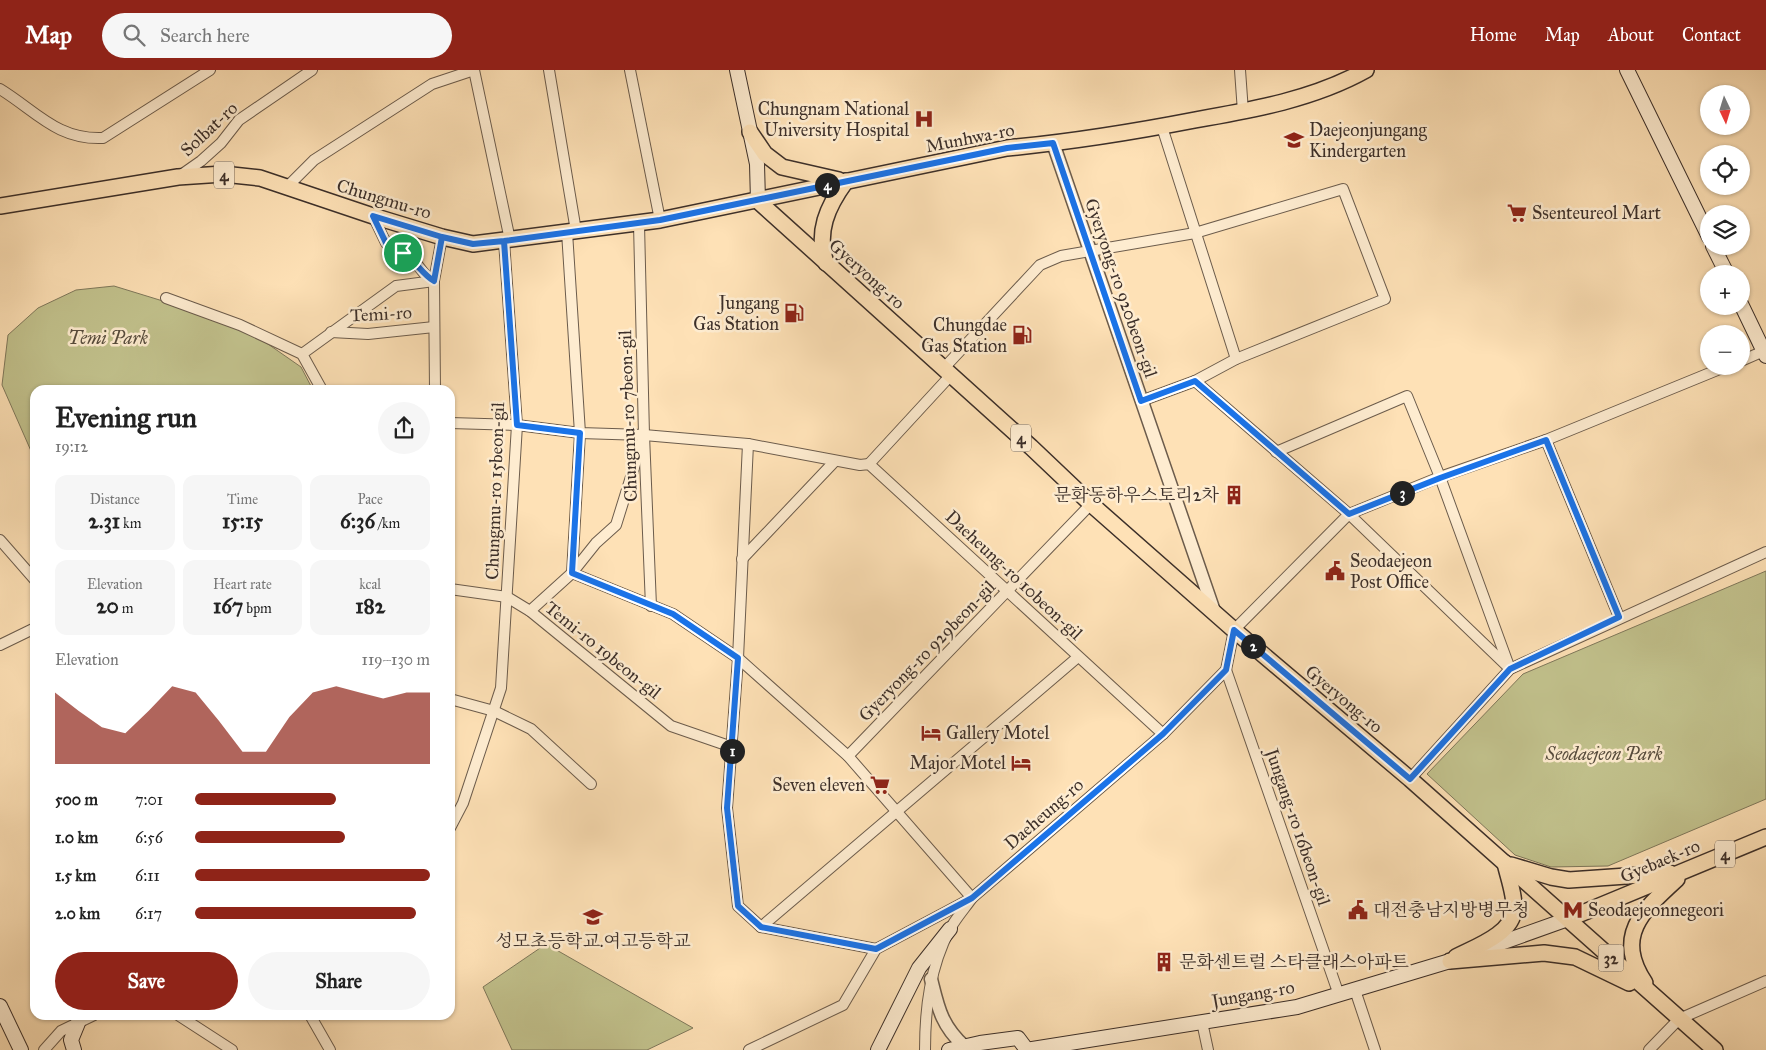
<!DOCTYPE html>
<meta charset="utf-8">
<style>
body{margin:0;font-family:"IM FELL Great Primer","Noto Serif KR",serif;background:#f6f6f6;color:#222;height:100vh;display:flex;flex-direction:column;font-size:19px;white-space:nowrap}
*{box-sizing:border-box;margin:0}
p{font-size:16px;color:#767676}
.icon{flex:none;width:28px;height:28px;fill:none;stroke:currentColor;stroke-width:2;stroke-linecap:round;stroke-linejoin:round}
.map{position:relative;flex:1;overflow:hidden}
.panel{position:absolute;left:30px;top:315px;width:425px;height:635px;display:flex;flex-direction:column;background:#fff;border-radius:15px;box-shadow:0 1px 4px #0004}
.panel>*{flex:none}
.needle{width:32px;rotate:176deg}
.fabs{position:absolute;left:1700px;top:15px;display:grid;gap:10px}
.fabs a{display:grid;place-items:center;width:50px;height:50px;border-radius:50%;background:#fff;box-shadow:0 1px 4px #0004;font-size:25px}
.pin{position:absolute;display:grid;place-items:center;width:42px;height:42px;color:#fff;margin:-21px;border:2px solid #fff;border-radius:50%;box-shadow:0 1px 5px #0007}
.km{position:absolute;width:25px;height:25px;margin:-12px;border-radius:50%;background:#222;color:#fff;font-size:14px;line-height:25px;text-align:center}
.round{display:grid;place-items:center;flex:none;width:52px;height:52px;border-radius:26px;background:#f6f6f6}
.overview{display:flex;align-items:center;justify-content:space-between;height:85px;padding:0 25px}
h1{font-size:28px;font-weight:800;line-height:38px}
.figures{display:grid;grid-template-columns:repeat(3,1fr);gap:8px;height:85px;padding:5px 25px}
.figures div{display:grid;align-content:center;border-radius:12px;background:#f6f6f6;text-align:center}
.figures b{font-size:21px;font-weight:800}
.figures small{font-size:14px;font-weight:400}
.figures p{font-size:14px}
.chart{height:140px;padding:10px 25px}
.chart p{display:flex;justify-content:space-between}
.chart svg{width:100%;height:90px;margin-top:5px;fill:#8f2418;opacity:.7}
.primary-button{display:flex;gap:10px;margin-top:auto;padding:10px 25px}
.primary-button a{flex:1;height:58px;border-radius:30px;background:#8f2418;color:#fff;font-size:20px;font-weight:800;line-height:58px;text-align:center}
.primary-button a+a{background:#f6f6f6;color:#222}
ul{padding:0 25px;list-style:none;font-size:16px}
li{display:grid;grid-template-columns:80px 60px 1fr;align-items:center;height:38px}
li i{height:12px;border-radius:6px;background:#8f2418}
header{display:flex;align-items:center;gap:30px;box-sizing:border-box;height:70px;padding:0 25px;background:#8f2418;color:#fff}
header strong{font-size:24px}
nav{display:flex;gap:28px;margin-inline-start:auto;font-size:18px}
.search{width:350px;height:45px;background:#f6f6f6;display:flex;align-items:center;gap:12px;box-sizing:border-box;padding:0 18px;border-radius:28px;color:#767676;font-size:19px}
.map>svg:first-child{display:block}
</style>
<header>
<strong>Map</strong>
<div class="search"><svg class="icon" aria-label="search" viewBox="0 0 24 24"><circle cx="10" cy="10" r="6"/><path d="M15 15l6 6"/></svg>Search here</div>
<nav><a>Home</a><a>Map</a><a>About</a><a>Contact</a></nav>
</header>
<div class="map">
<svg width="1766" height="980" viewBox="0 0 1766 980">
<rect width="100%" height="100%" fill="#fee1b6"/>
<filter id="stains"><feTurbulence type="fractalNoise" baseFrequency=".004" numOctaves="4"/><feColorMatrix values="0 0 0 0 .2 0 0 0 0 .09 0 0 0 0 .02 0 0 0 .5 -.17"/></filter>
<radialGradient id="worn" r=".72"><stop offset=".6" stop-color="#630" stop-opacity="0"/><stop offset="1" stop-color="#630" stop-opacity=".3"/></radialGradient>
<g fill="#c2c28d" stroke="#7f785b">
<polygon points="114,216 202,243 255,265 301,297 313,320 35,320 35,390 2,315 8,265 38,238 76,220"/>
<polygon points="1766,501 1766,729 1608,796 1551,797 1515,785 1427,704 1523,604"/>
<polygon points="546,874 693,958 647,980 512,980 483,917"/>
</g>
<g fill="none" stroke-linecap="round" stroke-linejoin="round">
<defs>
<g id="minor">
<polyline points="474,0 510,170"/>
<polyline points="549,0 576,161"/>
<polyline points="630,0 660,150"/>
<polyline points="1240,0 1243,42"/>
<path d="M0,19C36,41 57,70 103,68L210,0"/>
<polyline points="1162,57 1236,289"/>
<polyline points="181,105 201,91 221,73 239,50 312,0"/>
<polyline points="287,117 314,90 432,14 474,0"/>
<polyline points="373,146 386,173 412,188 427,207 434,211"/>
<polyline points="639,154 644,365 651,536"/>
<polyline points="166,228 240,255 302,284 322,320"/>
<polyline points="331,262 368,264 434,257"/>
<polyline points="302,284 396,216 434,211"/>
<polyline points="1741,291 1766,280"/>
<polyline points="944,298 1040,195 1061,186 1195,163 1343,119 1385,229 1236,289 1195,311 1141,331"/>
<polyline points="1195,311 1349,444 1507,596"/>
<polyline points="435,320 434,211 442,167"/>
<polyline points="450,353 517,355 580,363 644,365 748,374 860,395 869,394 1163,664"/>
<polyline points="644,365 616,455 596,473 572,503 673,544 738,588 848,686 972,828 876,879 843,935 749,980"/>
<polyline points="1546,370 1619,547"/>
<polyline points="748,374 738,588 727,738 738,836 761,857 876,879"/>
<polyline points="1276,382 1407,326 1440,407 1510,599"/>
<polyline points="869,394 951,305"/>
<polyline points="0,470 35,510"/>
<polyline points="742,489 835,391"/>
<polyline points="450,519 507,527 530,541 671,656 732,677"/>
<polyline points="530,541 572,503 580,363 567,162"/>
<polyline points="0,575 35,558"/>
<polyline points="1226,600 1339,925"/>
<polyline points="450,629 494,641 531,659 591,714"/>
<polyline points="848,686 1091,434"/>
<polyline points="1410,709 1510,599 1766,482"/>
<polyline points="450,758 463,733 501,618 517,355 504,171"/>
<polyline points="761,857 1078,587"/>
<polyline points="1355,920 1375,980"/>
<polyline points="178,945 232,980"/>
<polyline points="310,945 330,980"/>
<polyline points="1202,952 1208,980"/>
<polyline points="44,980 61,961 94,945"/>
<path d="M925,980C925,938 930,897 950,859C956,848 965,838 972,828L1163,664L1226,600L1234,560L1349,444L1440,407L1546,370L1727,296"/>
<polyline points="1649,980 1679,949 1766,911"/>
</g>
<g id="tertiary">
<polyline points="1053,73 1215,544"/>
<path d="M931,909C938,937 941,955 964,976"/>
</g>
<g id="secondary">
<polyline points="737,0 757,94 758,131"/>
<polyline points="1627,0 1709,167"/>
<polyline points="1713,176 1727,204"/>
<polyline points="1741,234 1766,286"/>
<polyline points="0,936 21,980"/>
<polyline points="74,980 71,970 78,953"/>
<polyline points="878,980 919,898 950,859"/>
<polyline points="949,980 980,973 1018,968 1027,980"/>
<polyline points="1026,980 1297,937 1450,891 1568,849"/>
</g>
<g id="primary">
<polyline points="750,62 765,84 782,97 839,110"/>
<polyline points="758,131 1031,377 1091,434 1234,560 1410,709 1715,980"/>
<path d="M0,136L178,107L223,104L260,108L373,146L442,167L473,174L660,150L1007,78C1070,72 1133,62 1195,50C1253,40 1314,29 1366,0"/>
<path d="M826,193C816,162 827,137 846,111"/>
<polyline points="1511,795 1551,807 1569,810 1670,803"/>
<polyline points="1568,849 1766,767"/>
<path d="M1456,887C1475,877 1513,864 1514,839C1515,825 1508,807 1505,793"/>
<polyline points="1450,891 1544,883 1575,887 1629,913"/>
<path d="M1645,913C1614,866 1642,841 1677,809"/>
</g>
</defs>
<use href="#minor" stroke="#6c5c4c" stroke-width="12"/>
<use href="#tertiary" stroke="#6c5c4c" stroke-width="15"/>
<use href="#secondary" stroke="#3c2f29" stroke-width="16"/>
<use href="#primary" stroke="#3c2f29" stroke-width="18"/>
<use href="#minor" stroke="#feecd0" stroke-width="10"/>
<use href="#tertiary" stroke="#feecd0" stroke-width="12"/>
<use href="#secondary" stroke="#feecd0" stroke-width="14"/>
<use href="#primary" stroke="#fee1b6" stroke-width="15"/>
</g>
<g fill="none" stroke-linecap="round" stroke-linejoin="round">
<defs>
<path id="route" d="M403,183C416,191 422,204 434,211L442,167L473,174L504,171L517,355L580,363L572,503L673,544L738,588L727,738L738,836L761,857L876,879L972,828L1163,664L1226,600L1234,560L1410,709L1510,599L1619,547L1546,370L1440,408L1349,444L1195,311L1141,331L1053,73L1007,78L660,150L504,171L473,174L442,167L373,146L386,173L403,183"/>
</defs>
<use href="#route" stroke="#fff" stroke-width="10"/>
<use href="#route" stroke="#1a73e8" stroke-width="6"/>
</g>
<defs>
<symbol id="hospital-bare" viewBox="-9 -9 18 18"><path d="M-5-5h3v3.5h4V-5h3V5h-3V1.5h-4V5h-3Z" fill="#8f2418" stroke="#feecd0" stroke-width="2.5" paint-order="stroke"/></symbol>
<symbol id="school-bare" viewBox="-9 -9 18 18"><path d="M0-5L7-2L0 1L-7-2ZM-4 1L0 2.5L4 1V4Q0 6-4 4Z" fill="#8f2418" stroke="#feecd0" stroke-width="2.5" paint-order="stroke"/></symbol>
<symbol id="supermarket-bare" viewBox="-9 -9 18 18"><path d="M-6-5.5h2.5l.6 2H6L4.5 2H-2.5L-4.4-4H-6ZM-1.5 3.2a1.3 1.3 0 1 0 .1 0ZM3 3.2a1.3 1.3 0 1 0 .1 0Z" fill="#8f2418" stroke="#feecd0" stroke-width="2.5" paint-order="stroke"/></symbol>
<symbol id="fuel-bare" viewBox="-9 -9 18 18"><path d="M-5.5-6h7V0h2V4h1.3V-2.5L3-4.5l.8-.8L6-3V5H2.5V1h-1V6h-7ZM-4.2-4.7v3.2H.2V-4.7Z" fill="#8f2418" stroke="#feecd0" stroke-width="2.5" paint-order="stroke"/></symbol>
<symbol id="building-bare" viewBox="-9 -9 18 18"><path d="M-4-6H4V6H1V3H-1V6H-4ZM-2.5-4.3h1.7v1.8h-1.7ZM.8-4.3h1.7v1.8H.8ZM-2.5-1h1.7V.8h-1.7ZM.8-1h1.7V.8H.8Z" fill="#8f2418" stroke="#feecd0" stroke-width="2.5" paint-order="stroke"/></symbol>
<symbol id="civic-bare" viewBox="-9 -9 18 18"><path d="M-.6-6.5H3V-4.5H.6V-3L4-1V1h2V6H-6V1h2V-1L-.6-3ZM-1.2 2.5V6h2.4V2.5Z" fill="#8f2418" stroke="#feecd0" stroke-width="2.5" paint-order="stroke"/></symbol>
<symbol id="hotel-bare" viewBox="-9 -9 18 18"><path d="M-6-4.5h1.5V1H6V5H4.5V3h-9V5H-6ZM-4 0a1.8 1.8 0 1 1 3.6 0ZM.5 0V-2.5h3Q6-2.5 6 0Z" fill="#8f2418" stroke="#feecd0" stroke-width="2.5" paint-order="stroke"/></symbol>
<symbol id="metro-bare" viewBox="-9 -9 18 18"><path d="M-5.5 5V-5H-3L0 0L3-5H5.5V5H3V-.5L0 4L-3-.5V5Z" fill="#8f2418" stroke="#feecd0" stroke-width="2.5" paint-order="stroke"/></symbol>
</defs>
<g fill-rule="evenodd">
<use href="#hospital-bare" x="910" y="35" width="28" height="28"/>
<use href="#school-bare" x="1280" y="56" width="28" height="28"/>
<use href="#supermarket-bare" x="1503" y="129" width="28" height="28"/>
<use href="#fuel-bare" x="780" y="229" width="28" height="28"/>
<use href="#fuel-bare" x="1008" y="251" width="28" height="28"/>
<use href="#building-bare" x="1220" y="411" width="28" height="28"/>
<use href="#civic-bare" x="1321" y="487" width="28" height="28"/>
<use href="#hotel-bare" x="917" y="649" width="28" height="28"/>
<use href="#hotel-bare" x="1007" y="679" width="28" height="28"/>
<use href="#supermarket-bare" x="866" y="701" width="28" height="28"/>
<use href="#civic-bare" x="1344" y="826" width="28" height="28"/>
<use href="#metro-bare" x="1559" y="826" width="28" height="28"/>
<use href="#school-bare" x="579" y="833" width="28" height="28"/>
<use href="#building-bare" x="1150" y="878" width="28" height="28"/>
</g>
<g text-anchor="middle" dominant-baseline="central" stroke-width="5" stroke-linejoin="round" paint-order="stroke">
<g fill="#feecd0" stroke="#76685b" stroke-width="1">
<rect x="214" y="91.5" width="20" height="27" rx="4"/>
<rect x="1011" y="354.5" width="20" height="27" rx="4"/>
<rect x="1715" y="770.5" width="20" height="27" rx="4"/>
<rect x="1598.5" y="874.5" width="25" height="27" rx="4"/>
</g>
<g font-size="16" font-weight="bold" fill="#3c2f29">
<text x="224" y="105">4</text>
<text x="1021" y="368">4</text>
<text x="1725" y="784">4</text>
<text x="1611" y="888">32</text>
</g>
<g font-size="18" fill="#3c2f29" stroke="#feecd0" text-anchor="start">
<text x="909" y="39" text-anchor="end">Chungnam National<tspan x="909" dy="21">University Hospital</tspan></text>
<text x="1309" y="60">Daejeonjungang<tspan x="1309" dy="21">Kindergarten</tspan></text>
<text x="1532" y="143">Ssenteureol Mart</text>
<text x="779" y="233" text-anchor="end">Jungang<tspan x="779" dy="21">Gas Station</tspan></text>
<text x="1007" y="255" text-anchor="end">Chungdae<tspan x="1007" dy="21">Gas Station</tspan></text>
<text x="1219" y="425" text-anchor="end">문화동하우스토리2차</text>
<text x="1350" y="491">Seodaejeon<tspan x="1350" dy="21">Post Office</tspan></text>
<text x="946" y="663">Gallery Motel</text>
<text x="1006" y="693" text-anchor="end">Major Motel</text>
<text x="865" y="715" text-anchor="end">Seven eleven</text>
<text x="1373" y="840">대전충남지방병무청</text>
<text x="1588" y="840">Seodaejeonnegeori</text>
<text x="593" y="871" text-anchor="middle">성모초등학교.여고등학교</text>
<text x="1179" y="892">문화센트럴 스타클래스아파트</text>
</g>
<g font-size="18" fill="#3c2f29" stroke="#feecd0">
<text transform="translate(209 59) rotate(-43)">Solbat-ro</text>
<text transform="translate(970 68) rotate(-11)">Munhwa-ro</text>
<text transform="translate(384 129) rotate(17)">Chungmu-ro</text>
<text transform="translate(867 204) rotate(42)">Gyeryong-ro</text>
<text transform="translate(1121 218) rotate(71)">Gyeryong-ro 920beon-gil</text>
<text transform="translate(381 244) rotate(-3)">Temi-ro</text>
<text transform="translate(628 346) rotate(-92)">Chungmu-ro 7beon-gil</text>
<text transform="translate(495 421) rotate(-88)">Chungmu-ro 15beon-gil</text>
<text transform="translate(1014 505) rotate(43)">Daeheung-ro 10beon-gil</text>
<text transform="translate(603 580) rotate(39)">Temi-ro 19beon-gil</text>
<text transform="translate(927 581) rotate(-46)">Gyeryong-ro 929beon-gil</text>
<text transform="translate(1344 629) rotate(40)">Gyeryong-ro</text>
<text transform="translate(1044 744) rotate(-41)">Daeheung-ro</text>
<text transform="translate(1298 757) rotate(71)">Jungang-ro 16beon-gil</text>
<text transform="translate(1660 791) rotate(-23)">Gyebaek-ro</text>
<text transform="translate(1253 924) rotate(-10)">Jungang-ro</text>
</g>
<g font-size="18" font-style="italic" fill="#574c3d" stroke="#feecd0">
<text x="108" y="268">Temi Park</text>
<text x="1604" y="684">Seodaejeon Park</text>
</g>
</g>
<rect width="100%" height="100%" filter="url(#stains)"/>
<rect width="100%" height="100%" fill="url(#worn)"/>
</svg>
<div class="fabs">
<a><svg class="needle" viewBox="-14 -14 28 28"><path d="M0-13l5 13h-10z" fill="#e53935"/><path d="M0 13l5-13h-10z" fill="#767676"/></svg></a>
<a><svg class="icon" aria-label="locate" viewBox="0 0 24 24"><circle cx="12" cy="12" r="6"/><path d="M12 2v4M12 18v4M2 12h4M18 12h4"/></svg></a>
<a><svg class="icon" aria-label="layers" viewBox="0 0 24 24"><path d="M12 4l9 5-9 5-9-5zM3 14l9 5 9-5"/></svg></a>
<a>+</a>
<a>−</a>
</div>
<div class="pin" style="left:403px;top:183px;background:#1e9e55"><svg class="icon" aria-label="arrive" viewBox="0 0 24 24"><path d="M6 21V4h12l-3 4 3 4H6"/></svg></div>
<b class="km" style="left:732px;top:681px">1</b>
<b class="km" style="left:1253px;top:576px">2</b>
<b class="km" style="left:1402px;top:423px">3</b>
<b class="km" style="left:827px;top:115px">4</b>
<section class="panel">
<div class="overview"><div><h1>Evening run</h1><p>19:12</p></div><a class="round"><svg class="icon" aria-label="share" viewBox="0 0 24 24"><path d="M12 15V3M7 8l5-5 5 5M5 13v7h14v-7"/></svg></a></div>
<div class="figures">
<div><p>Distance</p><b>2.31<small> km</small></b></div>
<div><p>Time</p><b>15:15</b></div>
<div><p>Pace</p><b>6:36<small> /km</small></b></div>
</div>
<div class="figures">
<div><p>Elevation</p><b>20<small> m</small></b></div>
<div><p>Heart rate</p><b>167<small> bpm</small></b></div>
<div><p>kcal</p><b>182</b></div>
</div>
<div class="chart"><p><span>Elevation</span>119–130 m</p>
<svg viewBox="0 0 160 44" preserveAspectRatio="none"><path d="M0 44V9L10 18L20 26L30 29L40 18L50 6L60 9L70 23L80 38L90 38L100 21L110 9L120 6L130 9L140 12L150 9L160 9V44z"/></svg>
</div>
<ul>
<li><b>500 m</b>7:01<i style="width:60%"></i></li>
<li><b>1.0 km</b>6:56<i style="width:64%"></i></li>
<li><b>1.5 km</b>6:11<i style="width:100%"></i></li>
<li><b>2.0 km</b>6:17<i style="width:94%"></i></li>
</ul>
<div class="primary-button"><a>Save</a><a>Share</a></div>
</section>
</div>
